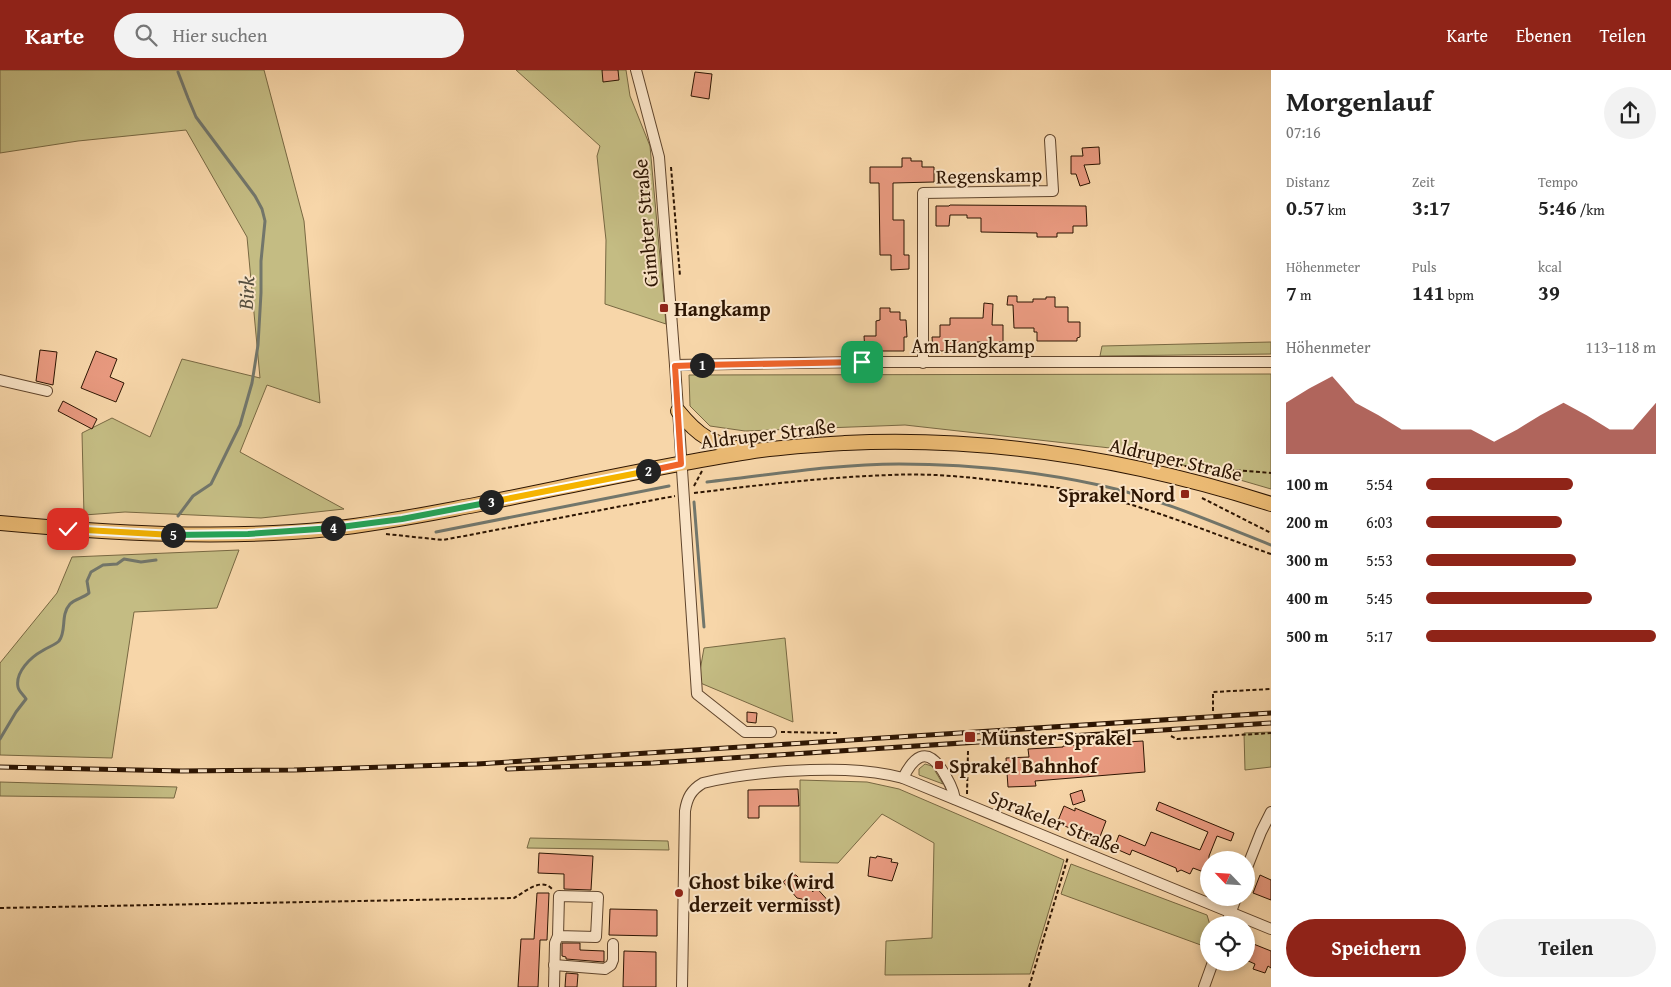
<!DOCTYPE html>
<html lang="de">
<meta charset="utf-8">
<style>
body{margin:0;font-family:"Gentium Book Plus",serif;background:#f2f2f2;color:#222;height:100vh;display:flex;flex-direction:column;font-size:19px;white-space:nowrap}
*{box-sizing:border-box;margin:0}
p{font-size:16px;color:#767676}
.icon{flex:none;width:28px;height:28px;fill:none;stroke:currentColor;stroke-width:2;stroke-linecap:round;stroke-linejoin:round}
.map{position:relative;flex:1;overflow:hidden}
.details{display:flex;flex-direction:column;background:#fff;width:400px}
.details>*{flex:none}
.needle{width:32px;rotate:295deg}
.tools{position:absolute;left:1200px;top:781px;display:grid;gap:10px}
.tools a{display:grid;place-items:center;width:55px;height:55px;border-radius:50%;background:#fff;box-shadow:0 2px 8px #0003;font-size:25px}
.pin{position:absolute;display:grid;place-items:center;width:42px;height:42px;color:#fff;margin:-21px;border-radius:10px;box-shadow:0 2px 8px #0006}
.km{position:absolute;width:25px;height:25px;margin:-12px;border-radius:50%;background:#222;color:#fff;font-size:14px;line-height:25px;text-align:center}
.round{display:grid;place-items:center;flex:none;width:52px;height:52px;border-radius:26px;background:#f2f2f2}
.summary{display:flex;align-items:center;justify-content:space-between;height:85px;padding:0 15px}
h1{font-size:28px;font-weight:700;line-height:38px}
.stats{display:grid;grid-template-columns:repeat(3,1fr);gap:8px;height:85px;padding:5px 15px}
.stats div{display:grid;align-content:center}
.stats b{font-size:21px;font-weight:700}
.stats small{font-size:14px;font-weight:400}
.stats p{font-size:14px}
.chart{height:140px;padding:10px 15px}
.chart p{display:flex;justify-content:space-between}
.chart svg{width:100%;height:90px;margin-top:5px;fill:#8f2418;opacity:.7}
.button{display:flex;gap:10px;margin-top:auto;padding:10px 15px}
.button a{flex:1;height:58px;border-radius:30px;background:#8f2418;color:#fff;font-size:20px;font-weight:700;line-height:58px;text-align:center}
.button a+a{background:#f2f2f2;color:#222}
ul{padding:0 15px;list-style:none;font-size:16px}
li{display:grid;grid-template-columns:80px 60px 1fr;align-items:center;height:38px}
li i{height:12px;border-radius:6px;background:#8f2418}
header{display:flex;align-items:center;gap:30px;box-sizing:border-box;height:70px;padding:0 25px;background:#8f2418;color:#fff}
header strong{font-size:24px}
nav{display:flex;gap:28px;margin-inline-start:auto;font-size:18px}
.search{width:350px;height:45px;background:#f2f2f2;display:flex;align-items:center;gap:12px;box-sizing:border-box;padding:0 18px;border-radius:28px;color:#767676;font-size:19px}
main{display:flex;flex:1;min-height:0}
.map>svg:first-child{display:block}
</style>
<header>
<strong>Karte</strong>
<div class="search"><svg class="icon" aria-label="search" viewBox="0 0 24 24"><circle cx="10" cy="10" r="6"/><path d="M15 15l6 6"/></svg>Hier suchen</div>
<nav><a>Karte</a><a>Ebenen</a><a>Teilen</a></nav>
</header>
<main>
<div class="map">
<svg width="1271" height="917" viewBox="0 0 1271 917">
<rect width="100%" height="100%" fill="#f7d6a9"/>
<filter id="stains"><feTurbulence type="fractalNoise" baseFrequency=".004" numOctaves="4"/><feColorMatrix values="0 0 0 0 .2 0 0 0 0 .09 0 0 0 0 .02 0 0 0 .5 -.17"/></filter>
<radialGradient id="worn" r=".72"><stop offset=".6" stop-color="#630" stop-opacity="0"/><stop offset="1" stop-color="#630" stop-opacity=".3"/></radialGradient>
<g fill="#c4bc83" stroke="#786842">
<polygon points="0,0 264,0 304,151 320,333 267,315 240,382 344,439 261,448 125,442 84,445 82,363 112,348 150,367 182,289 260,308 247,167 186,60 78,71 0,83"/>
<polygon points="516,0 626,0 630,26 650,76 666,254 605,234 606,170 597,86 600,76"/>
<polygon points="1271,272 1271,284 1100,286 1102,276"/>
<polygon points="1271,304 1271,419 1223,405 1119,379 905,355 745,361 710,356 690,336 689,305"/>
<polygon points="239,480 217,538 134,542 112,688 0,685 0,593 57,523 72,487"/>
<polygon points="785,568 793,652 698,612 704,578"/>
<polygon points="1271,662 1271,697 1245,700 1244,663"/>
<polygon points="925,694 932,696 943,714 919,705 919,699"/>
<polygon points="800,710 867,712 899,719 1064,790 1030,904 885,905 886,871 932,868 934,773 882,744 838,793 800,792"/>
<polygon points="0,712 177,717 174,728 0,726"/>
<polygon points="530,768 668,771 669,780 527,778"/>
<polygon points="1071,794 1207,845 1210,855 1209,878 1061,824"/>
</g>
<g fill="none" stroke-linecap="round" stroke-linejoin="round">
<g stroke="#72766b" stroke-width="3">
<path d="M707,412C770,405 835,394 899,394C966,394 1034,401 1099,415C1158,428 1215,453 1271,475"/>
<polyline points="694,432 704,557"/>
<polyline points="178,446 193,426 211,414 240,355 252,313 258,275 261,223 261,191 265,151 262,139 255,126 196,47 188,28 178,2"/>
<polyline points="436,462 669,416"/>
<path d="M0,669L16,642L26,629C24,625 19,622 18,617C15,602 31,587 42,581C48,577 55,575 59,571C67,561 60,545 70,534C75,529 83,528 89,523L87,511L91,502L103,495L117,494L124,489L141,492L156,490"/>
</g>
</g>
<g fill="#e99a80" stroke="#2d1502">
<polygon points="602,0 618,0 619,10 603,12"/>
<polygon points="695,2 712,4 709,29 691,26"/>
<polygon points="1099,77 1100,94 1084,95 1090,113 1080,116 1076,104 1071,104 1071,86 1083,86 1082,78"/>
<polygon points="902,88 911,88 911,91 922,91 922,97 934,97 934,112 893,113 893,150 904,150 904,185 909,185 909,199 891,200 891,185 880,185 879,113 870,113 870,97 902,97"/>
<polygon points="950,135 1086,136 1087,156 1073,156 1073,163 1057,163 1057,167 1037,167 1037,163 981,162 981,148 967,148 967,145 950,145 949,156 936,156 936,136 949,136"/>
<polygon points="1008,226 1017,226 1017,232 1033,232 1033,229 1046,229 1046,227 1055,227 1055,237 1068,237 1068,252 1080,252 1080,267 1077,268 1077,271 1037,271 1037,262 1034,262 1034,258 1014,258 1013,235 1007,235"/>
<polygon points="984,233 993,234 992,255 1003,255 1003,272 977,272 977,275 951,275 951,281 933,281 932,267 940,267 940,255 950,255 950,248 983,248"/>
<polygon points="880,238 890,238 890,242 900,242 900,250 906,250 907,267 904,267 904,281 865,281 864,266 876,266 876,251 880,250"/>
<polygon points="40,280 57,282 53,315 36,311"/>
<polygon points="96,281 117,289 110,307 124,313 116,332 81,318"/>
<polygon points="63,331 97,349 92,359 58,341"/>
<polygon points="747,642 757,643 756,653 747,652"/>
<polygon points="1143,671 1145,702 1035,711 1036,716 1008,717 1006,688 1029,687 1028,679 1063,677 1063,676"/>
<polygon points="798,719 799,736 759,736 759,748 748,748 748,720"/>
<polygon points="1082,720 1085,731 1073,735 1070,724"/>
<polygon points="1159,732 1234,763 1231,771 1217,766 1209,786 1209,804 1193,798 1190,804 1181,800 1177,802 1176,798 1132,780 1130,785 1114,778 1119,765 1145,776 1151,762 1200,780 1208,762 1156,740"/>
<polygon points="1064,736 1075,741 1075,738 1106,751 1098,772 1084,766 1085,764 1057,753"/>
<polygon points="539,783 593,786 591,820 564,819 564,804 538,803"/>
<polygon points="877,786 892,789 891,792 898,793 892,811 868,806 870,787 876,788"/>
<polygon points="791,805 796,805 813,822 813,814 832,835 825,842 816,832 804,832 802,829 797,828 783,812"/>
<polygon points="1260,805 1271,810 1271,830 1253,823"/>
<polygon points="537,823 549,823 547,870 540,870 538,917 518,917 521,869 534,869"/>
<polygon points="610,839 657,840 657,866 609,865"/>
<polygon points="1246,871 1271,881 1271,898 1268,896 1265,903 1253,899 1255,894 1246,890"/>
<polygon points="562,873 580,873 580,880 604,881 604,892 566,889 566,887 562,886"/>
<polygon points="624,881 656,882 656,917 623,917"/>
<polygon points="566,903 578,904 577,917 565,917"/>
</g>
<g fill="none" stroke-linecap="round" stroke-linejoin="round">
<defs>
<g id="minor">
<polyline points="636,0 659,87 675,295 697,624 745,662 771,662"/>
<polyline points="923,293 923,123 1053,121 1050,70"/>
<polyline points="675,295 862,292 1271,292"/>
<polyline points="0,310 47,321"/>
<path d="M903,708C913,688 926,675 942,700C948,710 953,718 955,729"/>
<polyline points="1246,800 1261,762 1271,742"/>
<polyline points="1226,855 1236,828"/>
<polyline points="554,895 605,899 611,895 613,890 613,874"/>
<polyline points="554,917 555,873 558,866 559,826 598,827 596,867 558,866"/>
<path d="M682,917L685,741C687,728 691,720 703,713C730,706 759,703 787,701C826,699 865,698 903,708L1271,859"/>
<polyline points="1204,917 1213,892"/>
</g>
<g id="major">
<path d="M678,341C700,368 710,372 744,380"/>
<path d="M0,453C110,463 219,470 329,459C378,454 427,444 475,435C566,417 657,396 748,382C780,377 813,375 845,373C989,366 1133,390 1271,434"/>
</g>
</defs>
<use href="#minor" stroke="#60452c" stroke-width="12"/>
<use href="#major" stroke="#2d1502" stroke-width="16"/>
<g stroke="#2d1502" stroke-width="2" stroke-dasharray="4 2.5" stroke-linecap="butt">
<polyline points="671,97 680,206"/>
<polyline points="1172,393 1185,396 1271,403"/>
<polyline points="694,416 702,401"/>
<path d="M694,423C760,415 825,407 891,405C930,403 970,407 1008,412C1037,415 1066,418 1095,425C1155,439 1213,464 1271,484"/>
<polyline points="1202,428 1271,463"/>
<polyline points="386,464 443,470 675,426"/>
<polyline points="1213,641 1213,622 1271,619"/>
<polyline points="781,662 839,663"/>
<polyline points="1171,666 1177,669 1271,663"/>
<polyline points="967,724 968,681"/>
<path d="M0,838L514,828C525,822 541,807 552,819"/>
<polyline points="1029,917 1068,787"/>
</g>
<use href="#minor" stroke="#fae4c7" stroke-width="10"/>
<use href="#major" stroke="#ecbb74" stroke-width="14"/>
<defs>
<g id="rail">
<polyline points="0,697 182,701 294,700 477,694 1271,643"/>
<polyline points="507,699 653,693 1271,653"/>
</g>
</defs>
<use href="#rail" stroke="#2d1502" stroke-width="5"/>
<use href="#rail" stroke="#fae4c7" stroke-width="3" stroke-dasharray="9" stroke-linecap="butt"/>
</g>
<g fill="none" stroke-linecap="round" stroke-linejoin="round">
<defs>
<polyline id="split-1" points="702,295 862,292"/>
<polyline id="split-2" points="648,401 681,394 675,296 702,295"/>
<polyline id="split-3" points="491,432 648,401"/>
<polyline id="split-4" points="333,458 402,449 491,432"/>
<polyline id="split-5" points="173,465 248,464 333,458"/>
<polyline id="split-6" points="68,459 173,465"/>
</defs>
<use href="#split-1" stroke="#fff" stroke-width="10"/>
<use href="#split-2" stroke="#fff" stroke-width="10"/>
<use href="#split-3" stroke="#fff" stroke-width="10"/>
<use href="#split-4" stroke="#fff" stroke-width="10"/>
<use href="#split-5" stroke="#fff" stroke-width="10"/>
<use href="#split-6" stroke="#fff" stroke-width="10"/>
<use href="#split-1" stroke="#f0652b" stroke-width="6"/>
<use href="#split-2" stroke="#f0652b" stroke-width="6"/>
<use href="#split-3" stroke="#f5b400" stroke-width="6"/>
<use href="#split-4" stroke="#22a559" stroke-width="6"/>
<use href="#split-5" stroke="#22a559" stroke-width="6"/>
<use href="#split-6" stroke="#f5b400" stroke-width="6"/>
</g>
<g fill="#8f2418" stroke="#fae4c7" stroke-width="2">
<rect x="659" y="233" width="10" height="10" rx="2.5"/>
<rect x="1180" y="419" width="10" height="10" rx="2.5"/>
<rect x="964" y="661" width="12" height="12" rx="2.5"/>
<rect x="934" y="690" width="10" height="10" rx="2.5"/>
<circle cx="679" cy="823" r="5"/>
</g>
<g text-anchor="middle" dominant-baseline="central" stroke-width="4" stroke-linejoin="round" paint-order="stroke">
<g font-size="20" fill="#2d1502" stroke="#fae4c7">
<text transform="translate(989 105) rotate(-1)">Regenskamp</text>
<text transform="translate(645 153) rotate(-95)">Gimbter Straße</text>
<text x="973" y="275">Am Hangkamp</text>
<text transform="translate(768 363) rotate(-7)">Aldruper Straße</text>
<text transform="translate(1176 389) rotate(13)">Aldruper Straße</text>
<text transform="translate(1055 751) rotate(22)">Sprakeler Straße</text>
</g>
<g font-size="20" font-weight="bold" fill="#2d1502" stroke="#fae4c7" text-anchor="start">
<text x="674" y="238">Hangkamp</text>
<text x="1175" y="424" text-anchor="end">Sprakel Nord</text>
<text x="981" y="667">Münster-Sprakel</text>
<text x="949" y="695">Sprakel Bahnhof</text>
<text x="689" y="811">Ghost bike (wird<tspan x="689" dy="23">derzeit vermisst)</tspan></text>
</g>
<g font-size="21" font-style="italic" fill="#554e3f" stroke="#fae4c7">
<text transform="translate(246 223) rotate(-87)">Birk</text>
</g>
</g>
<rect width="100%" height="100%" filter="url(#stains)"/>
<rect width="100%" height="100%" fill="url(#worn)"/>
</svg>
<div class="tools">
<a><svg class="needle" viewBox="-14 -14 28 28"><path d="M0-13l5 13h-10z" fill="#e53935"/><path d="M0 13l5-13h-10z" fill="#767676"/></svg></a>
<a><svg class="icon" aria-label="locate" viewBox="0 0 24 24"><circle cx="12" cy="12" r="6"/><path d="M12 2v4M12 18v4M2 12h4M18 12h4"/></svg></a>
</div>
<div class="pin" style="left:862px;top:292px;background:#1e9e55"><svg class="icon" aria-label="arrive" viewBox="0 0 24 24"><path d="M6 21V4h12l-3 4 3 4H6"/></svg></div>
<div class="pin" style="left:68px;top:459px;background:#d93025"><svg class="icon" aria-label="check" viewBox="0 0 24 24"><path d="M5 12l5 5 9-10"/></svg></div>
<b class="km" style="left:702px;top:295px">1</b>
<b class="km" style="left:648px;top:401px">2</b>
<b class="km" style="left:491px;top:432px">3</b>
<b class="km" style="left:333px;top:458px">4</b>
<b class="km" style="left:173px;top:465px">5</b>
</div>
<section class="details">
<div class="summary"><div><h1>Morgenlauf</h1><p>07:16</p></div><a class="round"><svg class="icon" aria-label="share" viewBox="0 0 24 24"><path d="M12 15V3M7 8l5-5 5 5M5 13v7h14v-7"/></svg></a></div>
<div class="stats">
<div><p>Distanz</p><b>0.57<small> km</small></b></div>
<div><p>Zeit</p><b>3:17</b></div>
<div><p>Tempo</p><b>5:46<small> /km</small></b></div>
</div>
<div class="stats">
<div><p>Höhenmeter</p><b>7<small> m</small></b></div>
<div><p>Puls</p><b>141<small> bpm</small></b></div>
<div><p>kcal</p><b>39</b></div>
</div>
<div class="chart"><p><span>Höhenmeter</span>113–118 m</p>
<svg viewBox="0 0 160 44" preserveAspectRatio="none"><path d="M0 44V19L10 12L20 6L30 19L40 25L50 32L60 32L70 32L80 32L90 38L100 32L110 25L120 19L130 25L140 32L150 32L160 19V44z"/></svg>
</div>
<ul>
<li><b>100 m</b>5:54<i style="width:64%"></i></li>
<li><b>200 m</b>6:03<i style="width:59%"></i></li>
<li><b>300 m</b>5:53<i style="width:65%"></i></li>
<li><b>400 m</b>5:45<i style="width:72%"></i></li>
<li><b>500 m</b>5:17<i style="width:100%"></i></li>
</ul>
<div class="button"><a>Speichern</a><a>Teilen</a></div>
</section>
</main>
